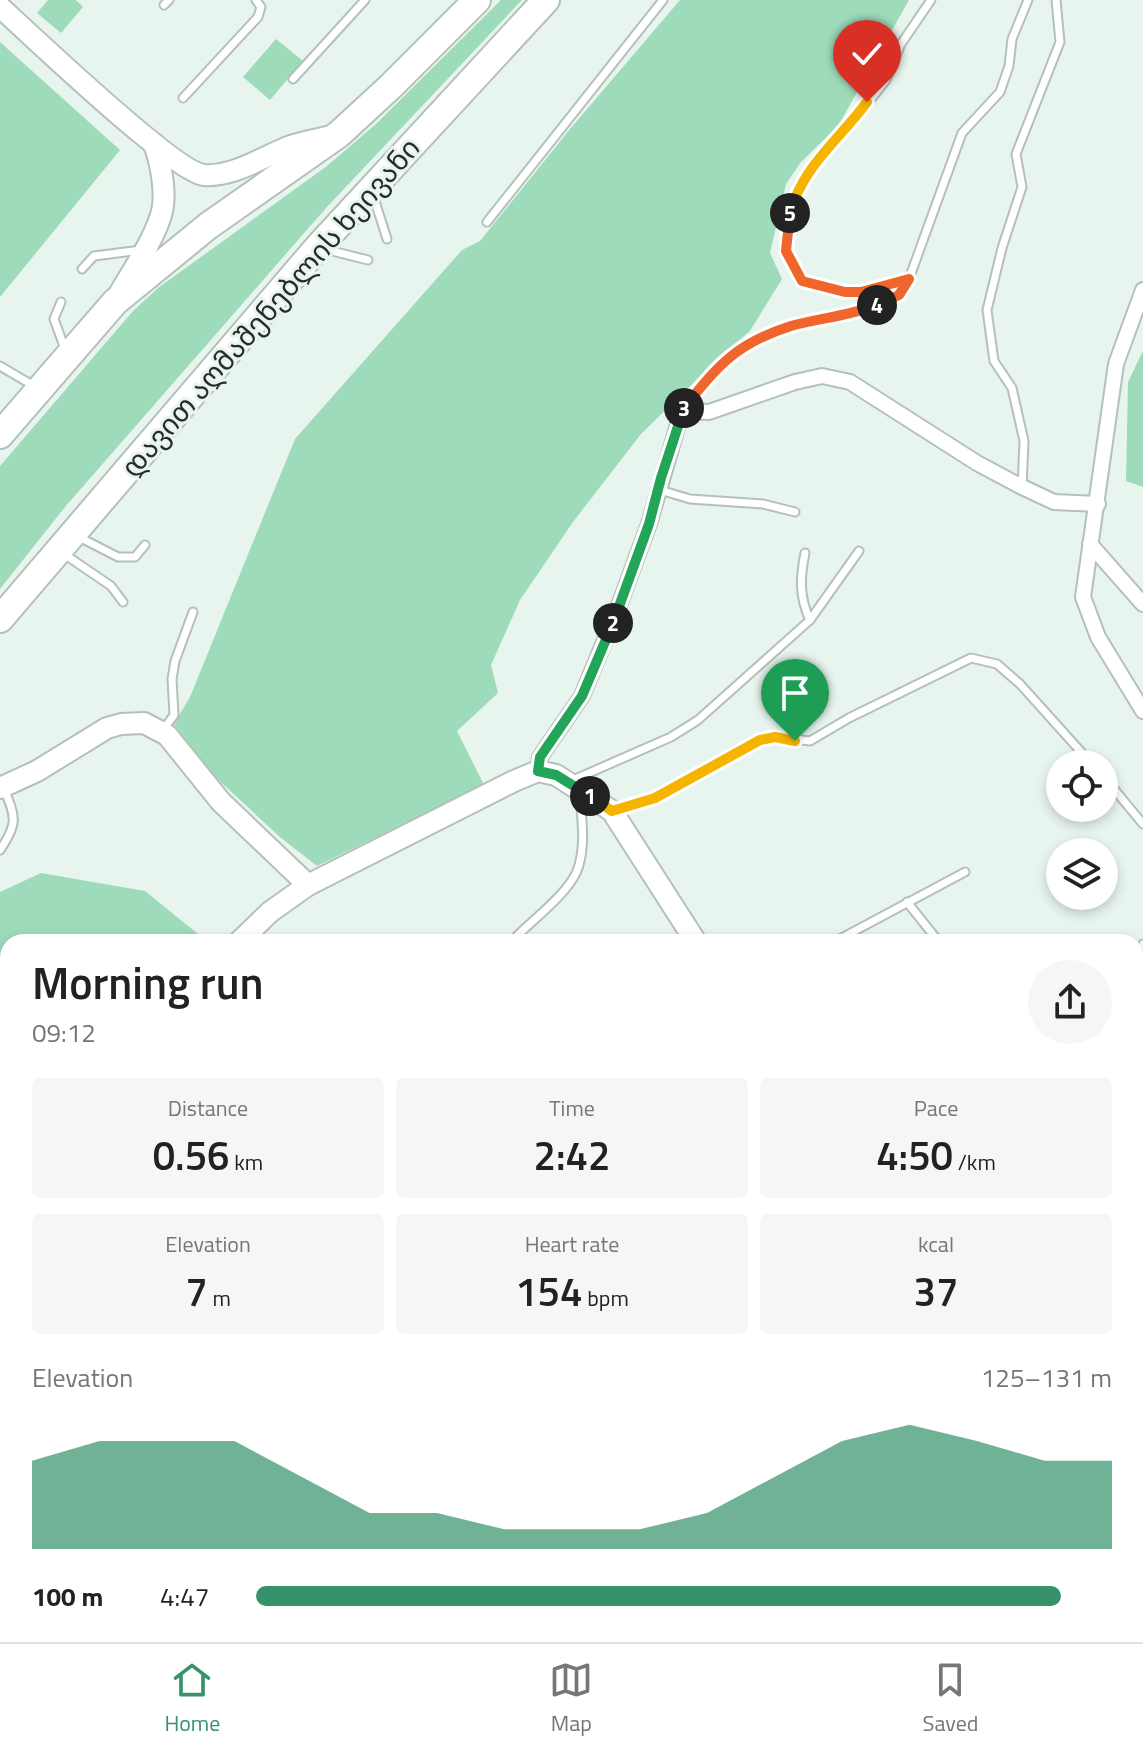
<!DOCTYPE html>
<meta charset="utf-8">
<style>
body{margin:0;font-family:"Titillium Web","Noto Sans Georgian",sans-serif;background:#f6f6f6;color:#222;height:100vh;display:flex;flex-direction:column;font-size:30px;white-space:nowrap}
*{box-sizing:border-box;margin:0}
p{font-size:26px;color:#767676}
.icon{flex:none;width:44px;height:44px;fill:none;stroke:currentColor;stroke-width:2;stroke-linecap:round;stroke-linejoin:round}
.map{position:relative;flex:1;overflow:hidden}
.sheet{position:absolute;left:0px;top:934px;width:1144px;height:708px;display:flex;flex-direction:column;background:#fff;border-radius:24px 24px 0 0;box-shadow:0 4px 12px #0003}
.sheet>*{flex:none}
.tools{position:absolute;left:1046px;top:750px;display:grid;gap:16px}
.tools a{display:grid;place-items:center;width:72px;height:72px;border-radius:50%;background:#fff;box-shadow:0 4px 12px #0003;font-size:40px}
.pin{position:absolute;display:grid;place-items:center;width:68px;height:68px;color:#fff;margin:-82px -34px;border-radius:50% 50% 50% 0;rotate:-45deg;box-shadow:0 0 8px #0007}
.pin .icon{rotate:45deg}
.km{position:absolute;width:40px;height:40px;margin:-20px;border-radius:50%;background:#222;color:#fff;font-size:22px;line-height:40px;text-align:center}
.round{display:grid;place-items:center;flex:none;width:84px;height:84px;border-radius:42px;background:#f6f6f6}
.overview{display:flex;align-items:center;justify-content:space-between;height:136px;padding:0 32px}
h1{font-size:44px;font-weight:600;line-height:60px}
.figures{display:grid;grid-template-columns:repeat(3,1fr);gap:12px;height:136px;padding:8px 32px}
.figures div{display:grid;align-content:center;border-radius:8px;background:#f6f6f6;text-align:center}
.figures b{font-size:40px;font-weight:600}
.figures small{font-size:22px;font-weight:400}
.figures p{font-size:22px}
.chart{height:224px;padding:16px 32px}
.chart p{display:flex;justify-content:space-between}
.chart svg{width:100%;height:144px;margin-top:8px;fill:#35926a;opacity:.7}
ul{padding:0 32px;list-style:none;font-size:26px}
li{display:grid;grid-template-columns:128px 96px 1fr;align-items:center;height:60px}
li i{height:20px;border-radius:10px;background:#35926a}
.menu{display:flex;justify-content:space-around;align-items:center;height:112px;border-top:2px solid #e0e0e0;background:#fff;font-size:22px;color:#767676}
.menu a{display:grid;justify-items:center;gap:4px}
.menu .selected{color:#35926a}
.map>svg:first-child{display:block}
</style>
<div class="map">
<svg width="1143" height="1642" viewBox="0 0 1143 1642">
<rect width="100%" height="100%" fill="#e8f5ee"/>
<g fill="#9ddbbb">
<polygon points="48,0 76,0 83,7 61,33 37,13"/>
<polygon points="501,0 522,0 326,208 65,507 0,589 0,466 133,311 158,288 327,166 376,124"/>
<polygon points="680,0 909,0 838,126 801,162 786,184 770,253 782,279 750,331 723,354 641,434 573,522 520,600 491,665 498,693 457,731 484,785 317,866 281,838 212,774 174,724 190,697 295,439 462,250 480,241 570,129"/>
<polygon points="276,39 303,61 270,100 243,77"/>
<polygon points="0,42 120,150 0,297"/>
<polygon points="1143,351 1143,487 1126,481 1128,382"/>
<polygon points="41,873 145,891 208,942 8,942 8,1441 0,1445 0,892"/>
<polygon points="1136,1463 1143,1471 1143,1625 1136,1614"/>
</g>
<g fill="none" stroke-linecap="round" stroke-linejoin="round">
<defs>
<g id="lane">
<polyline points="164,5 169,0"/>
<polyline points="293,79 365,0"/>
<polyline points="183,98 258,17 261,7 256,0"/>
<polyline points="373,195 387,239"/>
<polyline points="487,222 663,0"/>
<polyline points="324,249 368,260"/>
<polyline points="82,269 94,256 141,250"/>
<polyline points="909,279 861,292 845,292 802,281 786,251 788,221 797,190 824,151 844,133 886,80 901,44 931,0"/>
<polyline points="61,302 54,319 65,349"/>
<polyline points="0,366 34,386"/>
<polyline points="683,410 716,368 748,344 792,326 856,313 899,295 909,279 962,133 1000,92 1009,66 1012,39 1028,0"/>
<polyline points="1022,487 1024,441 1012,388 994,361 987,310 1002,248 1022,187 1016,154 1060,42 1056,0"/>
<polyline points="660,490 690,499 763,504 795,512"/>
<polyline points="79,537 118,557 135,557 145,545"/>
<path d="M805,553C800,577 799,597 810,620"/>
<polyline points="64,554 111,586 123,602"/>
<polyline points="163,730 174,715 172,679 175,661 193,612"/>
<polyline points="1104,777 1143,824"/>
<polyline points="573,780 671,737 698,720 810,620 859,551"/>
<polyline points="615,810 655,798 760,740 775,737 810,741 849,718 971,658 997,664 1020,684 1092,764"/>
<path d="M0,850C18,824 16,817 4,789"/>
<polyline points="907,902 939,942"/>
<path d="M514,942L517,936C534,919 568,893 577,871C586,848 582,820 580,796"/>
<polyline points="834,942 965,872"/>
<polyline points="1143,944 1143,946"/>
<polyline points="0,1583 8,1574"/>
<polyline points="0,1620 12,1642"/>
<polyline points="134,1642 141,1634"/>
<polyline points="194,1642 204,1634"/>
</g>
<g id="street">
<polyline points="1143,290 1116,364 1083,597 1098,637 1143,711"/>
<polyline points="1090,544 1143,604"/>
<polyline points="538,771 540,757 582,696 617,611 649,524 682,411 709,412 795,382 822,376 850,382 977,463 1022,487 1054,502 1098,504"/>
<polyline points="1136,1125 1143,1119"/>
<polyline points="1136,1248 1143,1255"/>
<polyline points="0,1459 8,1454"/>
<polyline points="1136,1626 1143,1636"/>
<polyline points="416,1634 425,1642"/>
</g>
<g id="secondary">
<path d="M0,7C31,35 174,172 204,175C234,177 264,156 291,146C303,142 315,140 327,137"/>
<path d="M118,296C132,271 151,245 160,218C168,198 161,163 154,144"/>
<polyline points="0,788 37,771 107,728 121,724 144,723 167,735 221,802 308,885 514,781 538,771 556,775 612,811 696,942"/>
<polyline points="239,942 270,912 308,885"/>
<polyline points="1136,1445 1143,1453"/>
<polyline points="40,1642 47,1634"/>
</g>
<g id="highway">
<polyline points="0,435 115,302 208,226 339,134 390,87 477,0"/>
<polyline points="0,619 318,247 546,0"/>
</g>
</defs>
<use href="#lane" stroke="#b4c1ba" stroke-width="11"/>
<use href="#street" stroke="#b4c1ba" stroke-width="18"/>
<use href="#secondary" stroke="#b4c1ba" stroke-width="24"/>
<use href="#highway" stroke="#b4c1ba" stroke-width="30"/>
<use href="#lane" stroke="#fff" stroke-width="7"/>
<use href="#street" stroke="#fff" stroke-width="14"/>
<use href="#secondary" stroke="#fff" stroke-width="20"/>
<use href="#highway" stroke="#fff" stroke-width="26"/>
</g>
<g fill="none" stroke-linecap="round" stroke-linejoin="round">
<defs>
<polyline id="split-1" points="590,796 612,811 655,798 760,740 775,737 795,741"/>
<polyline id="split-2" points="590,796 556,775 538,771 540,757 582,696 613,623"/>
<polyline id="split-3" points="613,623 649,524 661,478 684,408"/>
<path id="split-4" d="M684,408C718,365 737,343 791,326C820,318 849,316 877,305"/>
<polyline id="split-5" points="790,213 786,251 802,281 845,292 861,292 909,279 899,295 877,305"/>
<path id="split-6" d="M790,213C803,166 839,140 867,102"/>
</defs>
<use href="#split-1" stroke="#fff" stroke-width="16"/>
<use href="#split-2" stroke="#fff" stroke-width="16"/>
<use href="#split-3" stroke="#fff" stroke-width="16"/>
<use href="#split-4" stroke="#fff" stroke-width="16"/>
<use href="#split-5" stroke="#fff" stroke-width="16"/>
<use href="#split-6" stroke="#fff" stroke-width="16"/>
<use href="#split-1" stroke="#f5b400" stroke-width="10"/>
<use href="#split-2" stroke="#22a559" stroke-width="10"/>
<use href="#split-3" stroke="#22a559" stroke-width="10"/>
<use href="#split-4" stroke="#f0652b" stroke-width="10"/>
<use href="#split-5" stroke="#f0652b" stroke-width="10"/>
<use href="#split-6" stroke="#f5b400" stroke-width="10"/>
</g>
<g text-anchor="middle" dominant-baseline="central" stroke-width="6" stroke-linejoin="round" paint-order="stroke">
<g font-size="28" fill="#272c29" stroke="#e8f5ee">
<text transform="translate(270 307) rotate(-49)">დავით აღმაშენებლის ხეივანი</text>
</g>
</g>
</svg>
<div class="tools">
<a><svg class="icon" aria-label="locate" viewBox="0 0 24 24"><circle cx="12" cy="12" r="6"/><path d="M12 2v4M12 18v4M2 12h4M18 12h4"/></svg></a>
<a><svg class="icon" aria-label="layers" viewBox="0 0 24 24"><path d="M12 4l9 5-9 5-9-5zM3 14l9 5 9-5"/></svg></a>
</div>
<div class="pin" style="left:795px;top:741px;background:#1e9e55"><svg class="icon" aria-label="arrive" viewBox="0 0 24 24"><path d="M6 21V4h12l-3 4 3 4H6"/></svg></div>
<div class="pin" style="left:867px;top:102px;background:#d93025"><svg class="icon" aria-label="check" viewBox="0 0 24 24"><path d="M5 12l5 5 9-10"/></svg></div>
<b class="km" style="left:590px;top:796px">1</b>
<b class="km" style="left:613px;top:623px">2</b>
<b class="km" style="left:684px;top:408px">3</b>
<b class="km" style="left:877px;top:305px">4</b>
<b class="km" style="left:790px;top:213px">5</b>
<section class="sheet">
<div class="overview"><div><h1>Morning run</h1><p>09:12</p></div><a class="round"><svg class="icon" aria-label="share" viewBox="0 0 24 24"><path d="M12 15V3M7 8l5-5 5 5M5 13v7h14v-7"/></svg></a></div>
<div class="figures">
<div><p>Distance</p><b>0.56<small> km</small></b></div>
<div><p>Time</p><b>2:42</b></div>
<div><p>Pace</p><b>4:50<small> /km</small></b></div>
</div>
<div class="figures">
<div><p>Elevation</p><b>7<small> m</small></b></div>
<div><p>Heart rate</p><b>154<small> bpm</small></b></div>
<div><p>kcal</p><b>37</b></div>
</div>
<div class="chart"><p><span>Elevation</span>125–131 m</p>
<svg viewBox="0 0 160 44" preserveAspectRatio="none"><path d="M0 44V17L10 11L20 11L30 11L40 22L50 33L60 33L70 38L80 38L90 38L100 33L110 22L120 11L130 6L140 11L150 17L160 17V44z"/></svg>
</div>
<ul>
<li><b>100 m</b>4:47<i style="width:94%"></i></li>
</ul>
</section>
</div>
<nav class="menu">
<a class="selected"><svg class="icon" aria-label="home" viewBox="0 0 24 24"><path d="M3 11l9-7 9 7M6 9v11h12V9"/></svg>Home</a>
<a><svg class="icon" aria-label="map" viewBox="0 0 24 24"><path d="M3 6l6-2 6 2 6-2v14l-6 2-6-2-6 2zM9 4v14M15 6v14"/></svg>Map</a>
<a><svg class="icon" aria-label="saved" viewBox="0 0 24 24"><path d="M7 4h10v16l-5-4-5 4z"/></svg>Saved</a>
</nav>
